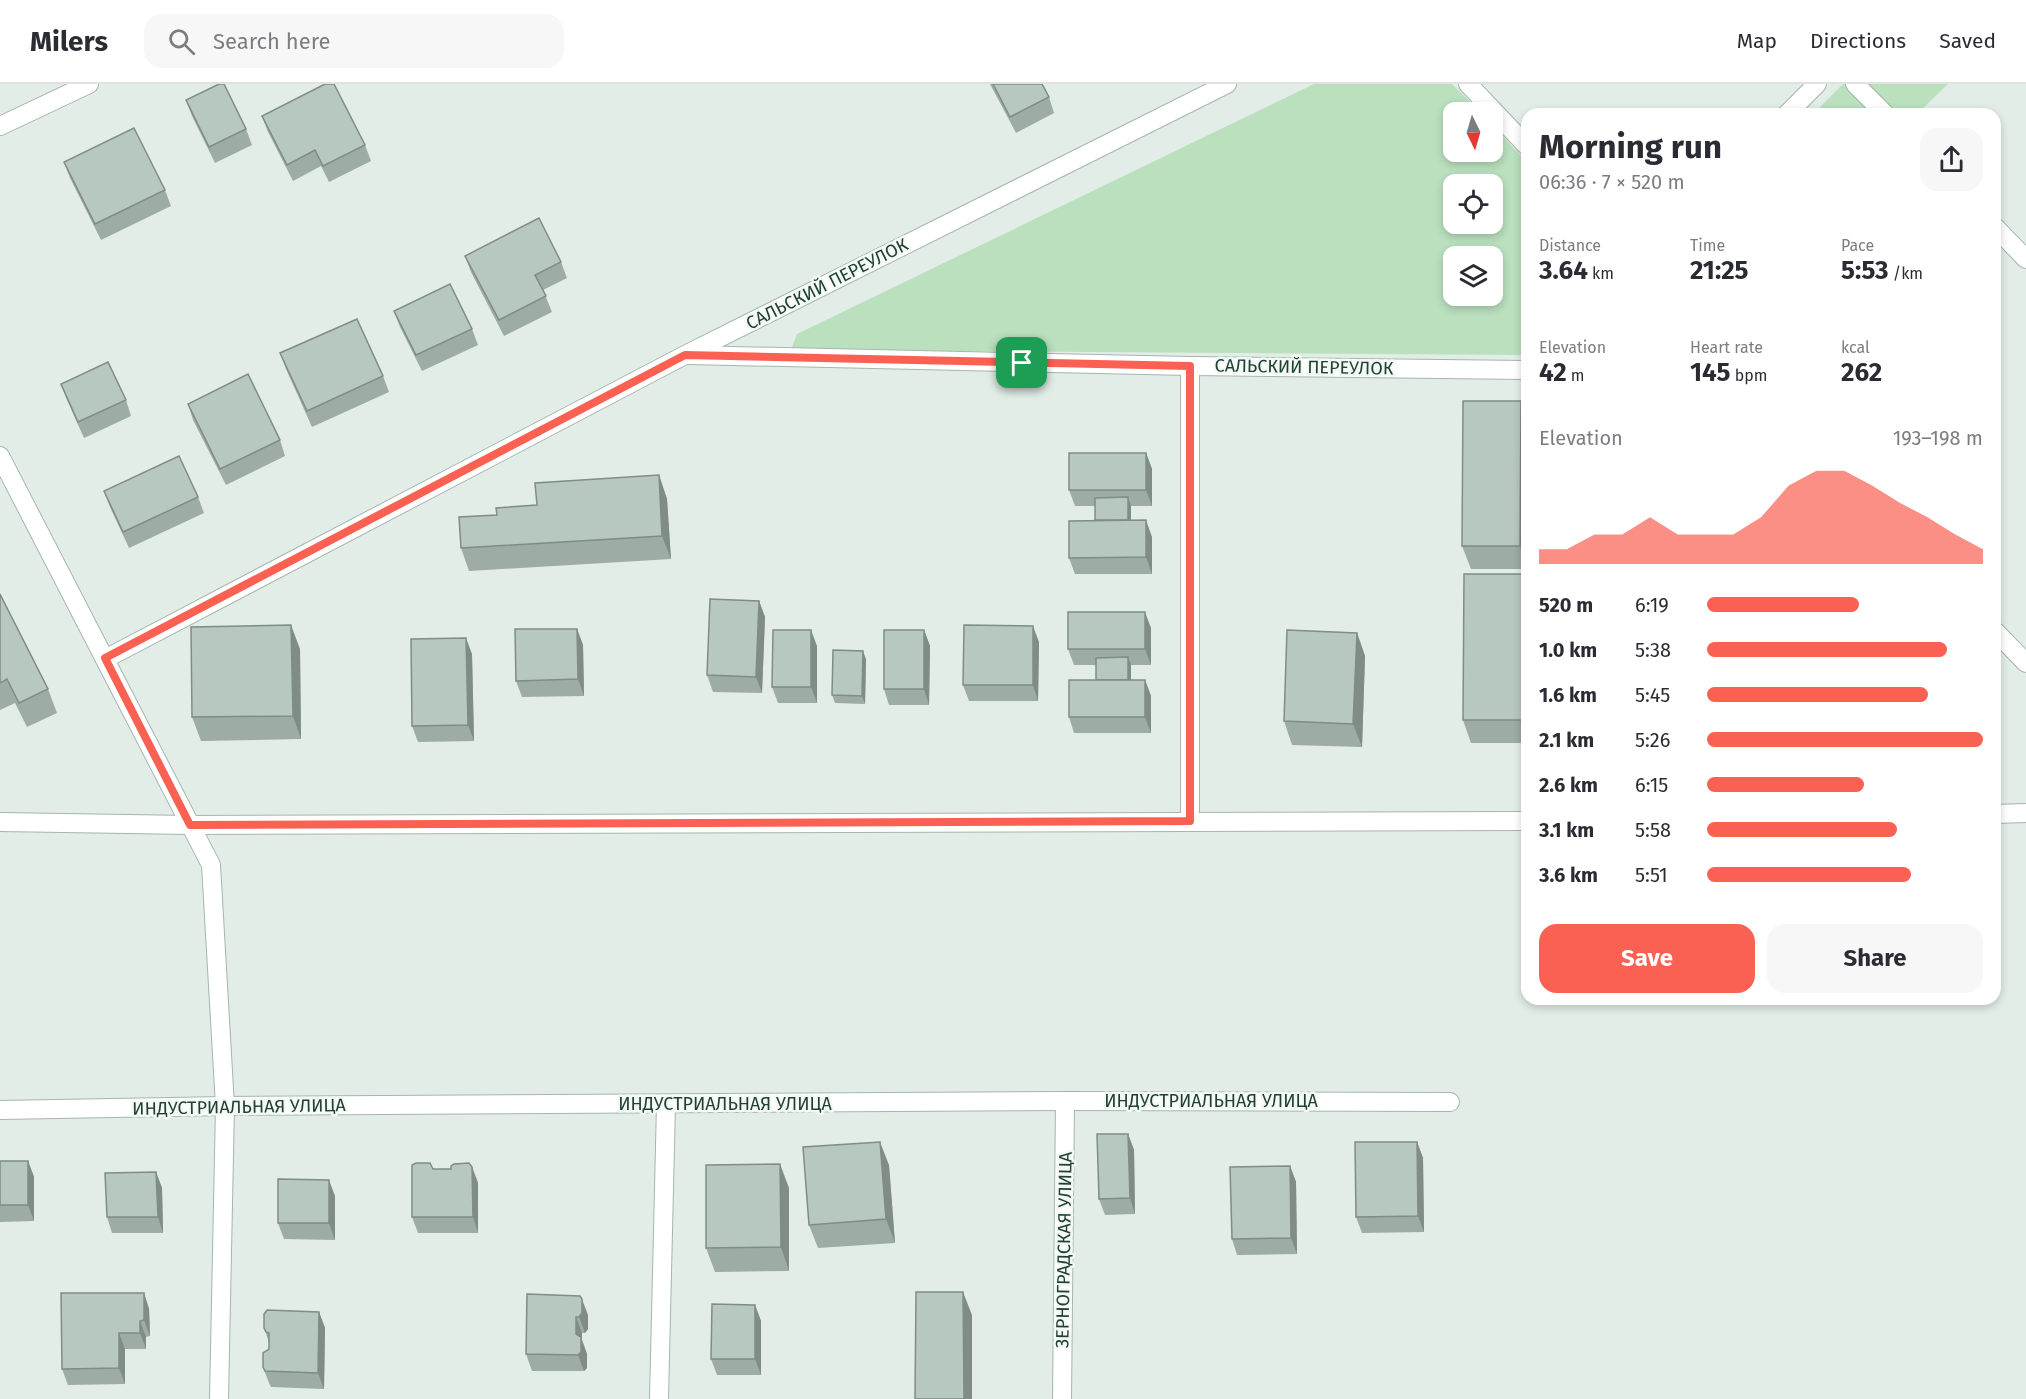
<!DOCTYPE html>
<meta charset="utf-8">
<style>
body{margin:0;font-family:"Fira Sans",sans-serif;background:#f7f7f7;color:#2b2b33;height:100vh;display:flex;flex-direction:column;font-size:22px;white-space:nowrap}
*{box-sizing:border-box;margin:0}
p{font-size:20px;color:#7c7c81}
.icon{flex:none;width:33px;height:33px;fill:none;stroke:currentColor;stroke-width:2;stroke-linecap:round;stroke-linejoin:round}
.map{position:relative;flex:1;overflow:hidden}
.panel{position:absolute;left:1521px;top:24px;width:480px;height:897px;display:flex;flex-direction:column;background:#fff;border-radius:18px;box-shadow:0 3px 9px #0003}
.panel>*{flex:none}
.needle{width:39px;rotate:175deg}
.tools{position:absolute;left:1443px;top:18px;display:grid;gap:12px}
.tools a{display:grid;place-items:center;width:60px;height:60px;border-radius:12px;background:#fff;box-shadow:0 3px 9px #0003;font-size:30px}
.pin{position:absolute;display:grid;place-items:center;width:51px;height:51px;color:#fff;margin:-26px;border-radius:12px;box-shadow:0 3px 9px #0006}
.round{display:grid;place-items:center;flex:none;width:63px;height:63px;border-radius:18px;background:#f7f7f7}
.summary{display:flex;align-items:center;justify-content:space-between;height:102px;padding:0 18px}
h1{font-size:33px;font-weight:700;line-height:45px}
.metrics{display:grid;grid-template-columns:repeat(3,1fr);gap:9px;height:102px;padding:6px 18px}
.metrics div{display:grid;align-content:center}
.metrics b{font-size:26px;font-weight:700}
.metrics small{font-size:16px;font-weight:400}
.metrics p{font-size:16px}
.chart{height:168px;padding:12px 18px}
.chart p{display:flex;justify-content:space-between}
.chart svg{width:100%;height:108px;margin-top:6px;fill:#fa6153;opacity:.7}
.primary-button{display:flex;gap:12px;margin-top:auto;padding:12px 18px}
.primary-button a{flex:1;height:69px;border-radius:18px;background:#fa6153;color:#fff;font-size:24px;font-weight:700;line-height:69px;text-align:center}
.primary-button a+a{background:#f7f7f7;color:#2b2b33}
ul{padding:0 18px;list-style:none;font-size:20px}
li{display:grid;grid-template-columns:96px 72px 1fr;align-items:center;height:45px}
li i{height:15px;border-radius:8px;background:#fa6153}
header{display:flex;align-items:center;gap:36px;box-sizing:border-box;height:84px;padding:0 30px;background:#fff;border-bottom:2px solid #e1e1e2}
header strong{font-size:28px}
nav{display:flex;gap:33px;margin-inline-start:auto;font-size:21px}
.search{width:420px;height:54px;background:#f7f7f7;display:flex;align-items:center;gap:15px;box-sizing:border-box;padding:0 21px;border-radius:18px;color:#7c7c81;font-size:22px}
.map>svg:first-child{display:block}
</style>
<header>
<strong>Milers</strong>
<div class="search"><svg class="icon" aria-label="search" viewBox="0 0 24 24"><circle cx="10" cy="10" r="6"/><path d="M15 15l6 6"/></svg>Search here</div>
<nav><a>Map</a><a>Directions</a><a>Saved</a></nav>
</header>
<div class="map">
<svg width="2026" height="1315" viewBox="0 0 2026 1315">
<rect width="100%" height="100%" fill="#e2ede7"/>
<g fill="#bae0be" fill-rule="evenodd">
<path d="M1314,0H1452L1480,28H1454V68H1492L1493,42L1527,78V271L791,266L797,250ZM1454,100H1492V140H1454ZM1454,172H1492V212H1454Z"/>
<polygon points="1843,0 1948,0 1917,30 1813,30"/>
</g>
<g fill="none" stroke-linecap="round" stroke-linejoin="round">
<defs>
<polyline id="service" points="1190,282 1190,737"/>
<g id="minor">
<polyline points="1468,0 1527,62"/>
<polyline points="1855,0 1885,30"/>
<polyline points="1787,30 1817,0"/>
<polyline points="0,42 89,0"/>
<polyline points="1995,143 2026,175"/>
<polyline points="689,271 1190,282 1527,286"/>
<polyline points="0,372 211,781 225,1022 219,1315"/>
<polyline points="1995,547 2026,579"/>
<polyline points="105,575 685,271 1227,0"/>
<polyline points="1995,730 2026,729"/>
<polyline points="0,738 190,741 1527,737"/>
<polyline points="0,1026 225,1022 1065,1017 1450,1018"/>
<polyline points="659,1315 666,1021"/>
<polyline points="1062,1315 1065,1017"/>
</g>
</defs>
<use href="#service" stroke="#a4b6ad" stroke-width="20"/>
<use href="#minor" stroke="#a4b6ad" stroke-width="20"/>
<use href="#service" stroke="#fff" stroke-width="18"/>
<use href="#minor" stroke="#fff" stroke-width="18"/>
</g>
<g fill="#9daca4">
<polygon points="990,0 1042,0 1049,13 1054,29 1016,49"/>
<polygon points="186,16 246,45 252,61 215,79 192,32"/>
<polygon points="262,32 365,61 371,77 329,98 321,82 293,97 268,48"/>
<polygon points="64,78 165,106 171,122 101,156 70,94"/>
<polygon points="465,172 561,178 567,194 543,206 552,228 504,252 471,188"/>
<polygon points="394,227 472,245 478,261 422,287 400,243"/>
<polygon points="280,269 383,292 389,308 312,343 286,285"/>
<polygon points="61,300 126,316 131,332 84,354 67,316"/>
<polygon points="1521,317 1527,335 1527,485 1471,485 1462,462"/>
<polygon points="188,320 280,356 285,372 226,401 193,336"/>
<polygon points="1146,369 1152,385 1152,422 1131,422 1131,436 1152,453 1152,490 1075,490 1069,474 1095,436 1095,422 1075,422 1069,406"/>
<polygon points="659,391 667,415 671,475 469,487 461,464 497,431"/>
<polygon points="104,407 198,413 204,429 129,464 110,423"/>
<polygon points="1527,503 1527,659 1471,659 1463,636"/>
<polygon points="0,510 48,605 57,629 27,643 15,619 0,626"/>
<polygon points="759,517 765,533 762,609 713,608 707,591"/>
<polygon points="1151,544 1151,581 1131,581 1131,596 1145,596 1151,612 1151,649 1074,649 1069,633 1096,596 1096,581 1074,581 1068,565"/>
<polygon points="577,545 583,561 584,612 522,613 516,597"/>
<polygon points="924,546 930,562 929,621 889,621 884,605"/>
<polygon points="1357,549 1365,572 1362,663 1292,661 1284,637"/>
<polygon points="1039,558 1038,617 969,617 963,601"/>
<polygon points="817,562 817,619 778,619 772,603"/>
<polygon points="300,565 301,655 201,657 192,633"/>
<polygon points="472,570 474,657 418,658 412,642"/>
<polygon points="866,575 865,620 835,619 832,611"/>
<polygon points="1128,1050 1134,1066 1135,1130 1105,1131 1099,1115"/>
<polygon points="1417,1058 1423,1074 1424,1148 1362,1149 1356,1133"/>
<polygon points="0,1077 28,1077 34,1093 34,1137 0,1138"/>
<polygon points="889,1081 895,1159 818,1164 809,1141"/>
<polygon points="1290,1082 1296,1098 1297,1170 1237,1171 1232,1155"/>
<polygon points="472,1083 478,1099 478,1149 418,1149 412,1133 433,1085 451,1085"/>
<polygon points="156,1088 162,1104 163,1149 112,1149 107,1133"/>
<polygon points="789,1104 789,1187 715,1188 706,1164"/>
<polygon points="335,1112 335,1156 284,1155 278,1139"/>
<polygon points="144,1209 149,1225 150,1252 146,1253 146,1265 125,1265 125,1300 68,1301 62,1285"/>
<polygon points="527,1210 588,1231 588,1245 585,1249 582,1249 582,1256 587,1270 587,1284 584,1287 532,1287 526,1270"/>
<polygon points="755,1221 761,1237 761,1291 717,1291 711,1275"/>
<polygon points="319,1228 325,1244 324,1305 271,1303 269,1299 263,1283 269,1265 269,1258 264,1244"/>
</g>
<g fill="#808c86">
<polygon points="1521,317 1527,335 1527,482 1520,462"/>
<polygon points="1146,369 1152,385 1152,422 1146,406"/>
<polygon points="659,391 667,415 671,475 662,452"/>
<polygon points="1128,413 1131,422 1131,453 1128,444"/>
<polygon points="1146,436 1152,453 1152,490 1146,473"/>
<polygon points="1522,490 1527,503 1527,651 1522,636"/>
<polygon points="759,517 765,533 762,609 756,593"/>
<polygon points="1145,528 1151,544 1151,581 1145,565"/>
<polygon points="291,541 300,565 301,655 293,632"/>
<polygon points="1033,542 1039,558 1038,617 1033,601"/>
<polygon points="577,545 583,561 584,612 578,595"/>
<polygon points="811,546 817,562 817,619 811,603"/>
<polygon points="924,546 930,562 929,621 924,605"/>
<polygon points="1357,549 1365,572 1362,663 1353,640"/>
<polygon points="466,554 472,570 474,657 468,641"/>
<polygon points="863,567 866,575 865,620 862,612"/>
<polygon points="1128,573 1131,581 1131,612 1128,603"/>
<polygon points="1145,596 1151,612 1151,649 1145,633"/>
<polygon points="1128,1050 1134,1066 1135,1130 1130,1114"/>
<polygon points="880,1058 889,1081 895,1159 886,1135"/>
<polygon points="1417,1058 1423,1074 1424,1148 1418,1132"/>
<polygon points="28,1077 34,1093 34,1137 28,1121"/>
<polygon points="780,1080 789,1104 789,1187 781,1163"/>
<polygon points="1290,1082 1296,1098 1297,1170 1291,1154"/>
<polygon points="472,1083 478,1099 478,1149 473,1133"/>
<polygon points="156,1088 162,1104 163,1149 158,1133"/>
<polygon points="329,1096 335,1112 335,1156 329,1139"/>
<polygon points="963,1208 972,1231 972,1315 964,1315"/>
<polygon points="144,1209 149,1225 150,1252 144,1236"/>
<polygon points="582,1215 588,1231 588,1245 585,1249 579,1233"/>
<polygon points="755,1221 761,1237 761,1291 755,1275"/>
<polygon points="319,1228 325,1244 324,1305 318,1289"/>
<polygon points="576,1233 582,1249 582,1256 587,1270 587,1284 584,1287 578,1271 576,1250"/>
<polygon points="140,1237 146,1253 146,1265 140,1249"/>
<polygon points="119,1249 125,1265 125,1300 119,1284"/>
</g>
<g fill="#b7c8bf" stroke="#808c86" stroke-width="1.5">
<polygon points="219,0 224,0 246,45 209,63 186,16"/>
<polygon points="325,0 334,0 365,61 323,82 315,66 287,81 262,32"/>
<polygon points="993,0 1042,0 1049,13 1010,33"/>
<polygon points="134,44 165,106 95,140 64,78"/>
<polygon points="539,134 561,178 535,191 546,212 499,236 465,172"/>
<polygon points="450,200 472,245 416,271 394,227"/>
<polygon points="357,235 383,292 307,327 280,269"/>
<polygon points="108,278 126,316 78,338 61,300"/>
<polygon points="248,290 280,356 220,385 188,320"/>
<polygon points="1463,317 1521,317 1520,462 1462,462"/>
<rect x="1069" y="369" width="77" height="37"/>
<polygon points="179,372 198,413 123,448 104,407"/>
<polygon points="659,391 662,452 461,464 459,433 497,431 496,424 537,421 535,399"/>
<polygon points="1128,413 1128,436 1095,436 1095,414"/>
<polygon points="1146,436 1146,473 1069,474 1069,437"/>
<polygon points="1464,490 1522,490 1522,636 1463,636"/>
<polygon points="0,510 48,605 19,619 7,595 0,599"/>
<polygon points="710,515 759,517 756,593 707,591"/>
<rect x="1068" y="528" width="77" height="37"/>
<polygon points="291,541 293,632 192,633 191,543"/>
<polygon points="964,541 1033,542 1033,601 963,601"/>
<polygon points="515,545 577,545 578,595 516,597"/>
<polygon points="773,546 811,546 811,603 772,603"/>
<rect x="884" y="546" width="40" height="59"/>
<polygon points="1287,546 1357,549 1353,640 1284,637"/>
<polygon points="466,554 468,641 412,642 411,555"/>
<polygon points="833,566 863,567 862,612 832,611"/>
<polygon points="1128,573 1128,596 1096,596 1096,574"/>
<rect x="1069" y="596" width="76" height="37"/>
<polygon points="1097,1050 1128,1050 1130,1114 1099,1115"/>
<polygon points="880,1058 886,1135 809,1141 803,1063"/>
<polygon points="1355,1058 1417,1058 1418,1132 1356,1133"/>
<rect x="0" y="1077" width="28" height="44"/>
<polygon points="416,1079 430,1079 433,1085 451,1085 451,1082 454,1080 469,1079 472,1083 473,1133 412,1133 412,1081"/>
<polygon points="780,1080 781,1163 706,1164 706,1081"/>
<polygon points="1290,1082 1291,1154 1232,1155 1230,1083"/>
<polygon points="156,1088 158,1133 107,1133 105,1089"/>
<polygon points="278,1095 329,1096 329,1139 278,1139"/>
<polygon points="916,1208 963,1208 964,1315 915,1315"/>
<polygon points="61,1209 144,1209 144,1236 140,1237 140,1249 119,1249 119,1284 62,1285"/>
<polygon points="527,1210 580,1212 582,1215 582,1229 579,1233 576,1233 576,1250 581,1253 581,1268 578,1271 526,1270"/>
<polygon points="712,1220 755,1221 755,1275 711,1275"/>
<polygon points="267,1226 319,1228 318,1289 265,1287 263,1283 263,1269 269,1265 269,1249 266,1248 264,1244 264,1230"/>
</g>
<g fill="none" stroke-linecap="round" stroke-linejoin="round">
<defs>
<polygon id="route" points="685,271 1190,282 1190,737 190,741 105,574"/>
</defs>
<use href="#route" stroke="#fff" stroke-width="12"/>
<use href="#route" stroke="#fa6153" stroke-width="8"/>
</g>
<g text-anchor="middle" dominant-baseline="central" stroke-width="5" stroke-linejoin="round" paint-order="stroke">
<g font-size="18" fill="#214032" stroke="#f3f9f5">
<text transform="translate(827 200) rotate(-27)">САЛЬСКИЙ ПЕРЕУЛОК</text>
<text transform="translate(1304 283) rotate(1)">САЛЬСКИЙ ПЕРЕУЛОК</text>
<text x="1211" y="1017">ИНДУСТРИАЛЬНАЯ УЛИЦА</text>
<text x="725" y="1020">ИНДУСТРИАЛЬНАЯ УЛИЦА</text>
<text transform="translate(239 1023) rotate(-1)">ИНДУСТРИАЛЬНАЯ УЛИЦА</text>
<text transform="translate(1064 1166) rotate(-89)">ЗЕРНОГРАДСКАЯ УЛИЦА</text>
</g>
</g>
</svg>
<div class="tools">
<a><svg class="needle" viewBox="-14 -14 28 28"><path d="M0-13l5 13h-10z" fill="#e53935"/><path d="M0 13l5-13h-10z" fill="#7c7c81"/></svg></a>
<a><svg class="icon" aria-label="locate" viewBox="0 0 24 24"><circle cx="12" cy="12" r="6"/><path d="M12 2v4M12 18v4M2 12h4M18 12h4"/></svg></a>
<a><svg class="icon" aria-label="layers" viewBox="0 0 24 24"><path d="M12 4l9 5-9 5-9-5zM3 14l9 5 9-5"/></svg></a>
</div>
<div class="pin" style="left:1022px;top:279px;background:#1e9e55"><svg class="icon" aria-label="arrive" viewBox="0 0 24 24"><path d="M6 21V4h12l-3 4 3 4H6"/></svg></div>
<section class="panel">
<div class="summary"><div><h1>Morning run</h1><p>06:36 · 7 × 520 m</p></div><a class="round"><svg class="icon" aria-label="share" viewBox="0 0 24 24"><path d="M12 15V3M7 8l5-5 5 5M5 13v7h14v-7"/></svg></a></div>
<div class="metrics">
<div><p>Distance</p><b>3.64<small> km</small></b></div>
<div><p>Time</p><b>21:25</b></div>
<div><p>Pace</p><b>5:53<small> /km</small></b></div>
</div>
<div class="metrics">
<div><p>Elevation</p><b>42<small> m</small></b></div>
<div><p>Heart rate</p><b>145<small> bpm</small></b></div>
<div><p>kcal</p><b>262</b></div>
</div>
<div class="chart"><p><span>Elevation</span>193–198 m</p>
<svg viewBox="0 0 160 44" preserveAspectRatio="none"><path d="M0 44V38L10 38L20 32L30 32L40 25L50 32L60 32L70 32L80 25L90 12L100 6L110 6L120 12L130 19L140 25L150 32L160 38V44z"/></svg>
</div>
<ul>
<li><b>520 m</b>6:19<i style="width:55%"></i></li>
<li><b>1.0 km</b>5:38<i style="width:87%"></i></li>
<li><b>1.6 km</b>5:45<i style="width:80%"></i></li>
<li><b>2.1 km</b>5:26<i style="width:100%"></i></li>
<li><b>2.6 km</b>6:15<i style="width:57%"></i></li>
<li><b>3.1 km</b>5:58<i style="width:69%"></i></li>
<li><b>3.6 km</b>5:51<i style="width:74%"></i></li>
</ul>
<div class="primary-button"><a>Save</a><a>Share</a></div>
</section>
</div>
